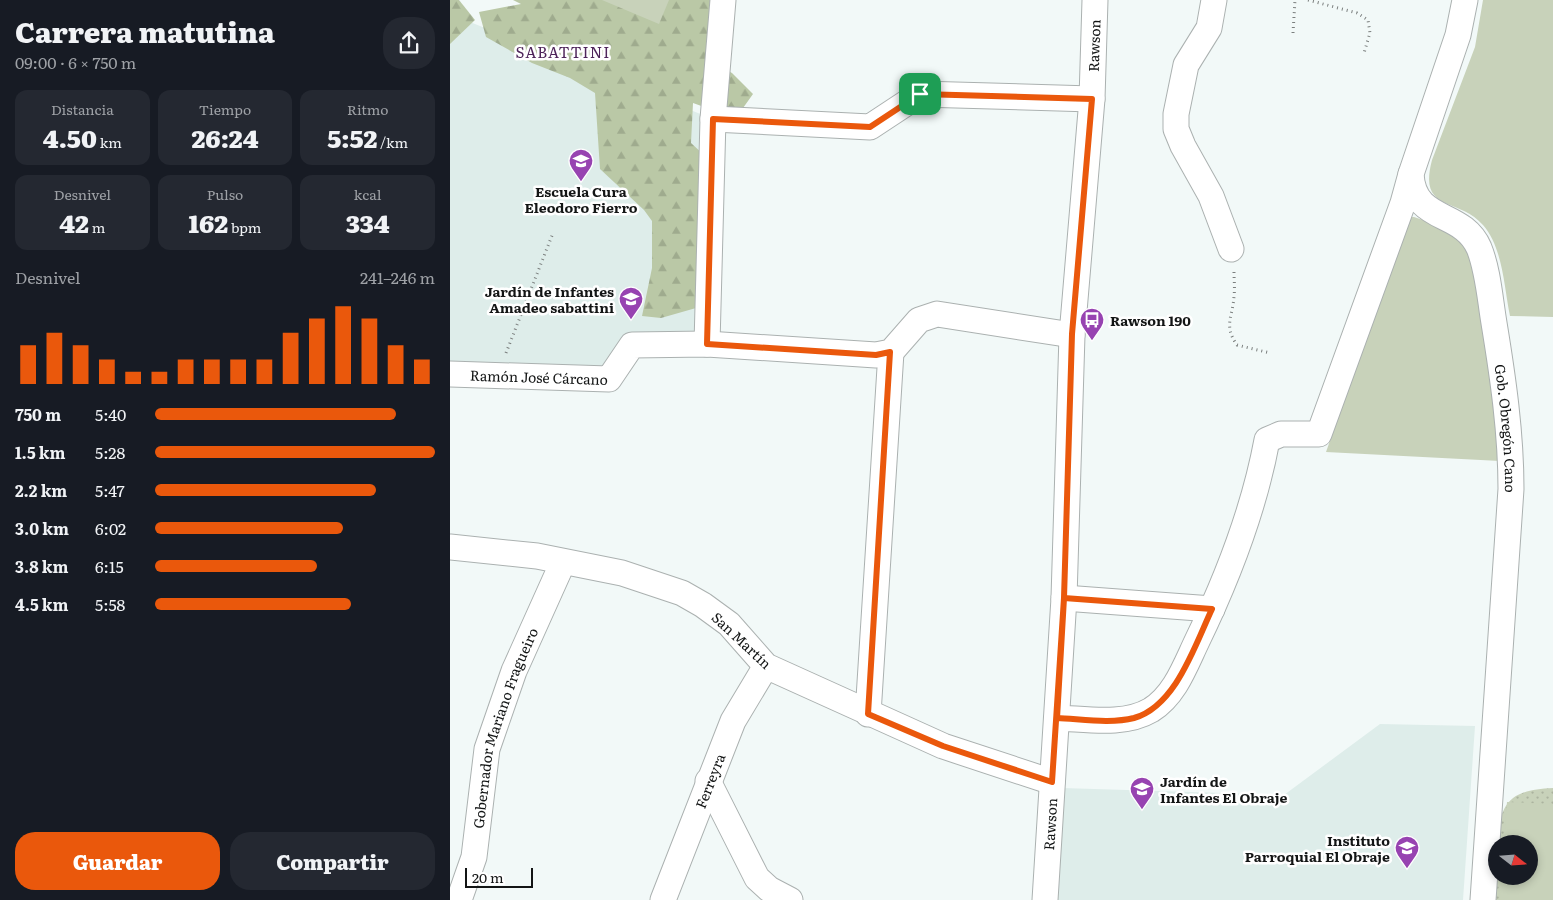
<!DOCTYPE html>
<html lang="es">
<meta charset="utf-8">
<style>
body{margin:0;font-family:Literata,serif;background:#242831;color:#f1f3f6;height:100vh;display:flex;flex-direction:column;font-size:19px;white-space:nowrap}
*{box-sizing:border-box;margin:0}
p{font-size:16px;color:#9ea1a6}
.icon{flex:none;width:28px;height:28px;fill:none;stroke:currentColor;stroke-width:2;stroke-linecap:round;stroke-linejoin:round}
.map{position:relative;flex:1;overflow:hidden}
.panel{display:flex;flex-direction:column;background:#171b24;width:450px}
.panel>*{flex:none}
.needle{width:32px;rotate:107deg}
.buttons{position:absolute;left:1038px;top:835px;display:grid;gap:10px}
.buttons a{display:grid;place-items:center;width:50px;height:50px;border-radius:50%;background:#171b24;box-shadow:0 2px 8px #0003;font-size:25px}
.scale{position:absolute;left:15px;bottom:12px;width:68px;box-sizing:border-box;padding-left:5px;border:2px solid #131515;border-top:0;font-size:14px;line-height:18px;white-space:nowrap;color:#131515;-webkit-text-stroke:4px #fff;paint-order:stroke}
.pin{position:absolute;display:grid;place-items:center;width:42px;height:42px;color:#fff;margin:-21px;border-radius:10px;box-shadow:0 2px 8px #0006}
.round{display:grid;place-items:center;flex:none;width:52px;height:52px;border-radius:20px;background:#242831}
.summary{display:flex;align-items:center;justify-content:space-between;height:85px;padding:0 15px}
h1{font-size:28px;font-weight:800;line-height:38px}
.metrics{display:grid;grid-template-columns:repeat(3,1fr);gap:8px;height:85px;padding:5px 15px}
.metrics div{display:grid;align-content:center;border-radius:12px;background:#242831;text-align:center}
.metrics b{font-size:25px;font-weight:800}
.metrics small{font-size:14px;font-weight:400}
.metrics p{font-size:14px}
.chart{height:140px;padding:10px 15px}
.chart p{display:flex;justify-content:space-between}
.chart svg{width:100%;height:90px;margin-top:5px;stroke:#ea580c;stroke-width:6}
.primary-button{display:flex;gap:10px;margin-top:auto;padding:10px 15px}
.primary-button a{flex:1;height:58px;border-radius:20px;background:#ea580c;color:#fff;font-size:20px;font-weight:800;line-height:58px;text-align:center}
.primary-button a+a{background:#242831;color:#f1f3f6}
ul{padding:0 15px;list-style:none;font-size:16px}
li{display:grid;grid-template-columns:80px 60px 1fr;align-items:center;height:38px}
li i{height:12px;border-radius:6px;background:#ea580c}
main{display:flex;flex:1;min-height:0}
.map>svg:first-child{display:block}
</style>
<main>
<section class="panel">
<div class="summary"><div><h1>Carrera matutina</h1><p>09:00 · 6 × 750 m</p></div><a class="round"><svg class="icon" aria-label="share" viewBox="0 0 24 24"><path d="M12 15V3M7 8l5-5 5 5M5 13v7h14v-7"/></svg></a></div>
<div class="metrics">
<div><p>Distancia</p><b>4.50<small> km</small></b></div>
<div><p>Tiempo</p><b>26:24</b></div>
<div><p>Ritmo</p><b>5:52<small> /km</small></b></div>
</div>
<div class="metrics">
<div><p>Desnivel</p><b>42<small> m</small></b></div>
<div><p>Pulso</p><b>162<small> bpm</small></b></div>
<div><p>kcal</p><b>334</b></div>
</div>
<div class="chart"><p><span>Desnivel</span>241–246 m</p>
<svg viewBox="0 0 160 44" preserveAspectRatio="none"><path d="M5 44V25M15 44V19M25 44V25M35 44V32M45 44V38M55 44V38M65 44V32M75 44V32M85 44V32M95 44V32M105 44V19M115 44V12M125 44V6M135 44V12M145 44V25M155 44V32"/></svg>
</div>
<ul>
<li><b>750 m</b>5:40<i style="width:86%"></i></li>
<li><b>1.5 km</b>5:28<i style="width:100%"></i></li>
<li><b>2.2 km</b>5:47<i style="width:79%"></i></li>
<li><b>3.0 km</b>6:02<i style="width:67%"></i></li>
<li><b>3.8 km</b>6:15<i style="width:58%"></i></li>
<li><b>4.5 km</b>5:58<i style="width:70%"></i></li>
</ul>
<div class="primary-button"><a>Guardar</a><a>Compartir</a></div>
</section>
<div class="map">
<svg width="1103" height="900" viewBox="0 0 1103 900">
<defs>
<pattern id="grass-dots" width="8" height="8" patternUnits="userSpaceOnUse" patternTransform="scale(1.25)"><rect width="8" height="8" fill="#c8d2ba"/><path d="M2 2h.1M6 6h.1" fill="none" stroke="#abb39f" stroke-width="1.8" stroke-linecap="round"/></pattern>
<pattern id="forest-firs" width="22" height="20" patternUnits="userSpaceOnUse" patternTransform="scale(1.25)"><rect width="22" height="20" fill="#bac8a6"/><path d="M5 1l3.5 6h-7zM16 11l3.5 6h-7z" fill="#9fab8e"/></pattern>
</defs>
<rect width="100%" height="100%" fill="#f2f9f8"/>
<g fill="#deedea">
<polygon points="0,14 263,119 257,344 182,345 159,379 0,374"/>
<polygon points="930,724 1025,726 1013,900 607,900 612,788 834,795"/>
</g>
<path fill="url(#grass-dots)" d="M1103,788V900H1045L1046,876H1079V844H1048C1049,801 1061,790 1103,788Z"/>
<g fill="url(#forest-firs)">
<polygon points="0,0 9,0 25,20 0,44"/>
<polygon points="63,0 264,0 261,61 282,73 303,94 288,115 257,108 243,103 241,143 268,168 246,308 211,318 192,316 202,268 202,221 194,210 150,169 145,93 120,78 82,63 36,37 29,12 71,4"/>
</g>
<g fill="#c8d2ba">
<polygon points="152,0 219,0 209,24"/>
<path d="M1033,0H1103V317L1060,316C1054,287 1053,248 1033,225C1007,196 968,213 982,160L1025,47Z"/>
<polygon points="959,217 964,217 997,228 1004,232 1022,257 1047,403 1050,461 876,452"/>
<polygon points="1057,802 1103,804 1103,900 1050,900 1052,876 1079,876 1079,844 1054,844"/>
</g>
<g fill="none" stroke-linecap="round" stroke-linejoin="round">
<defs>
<g id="minor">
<polyline points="764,0 759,28 736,65 726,114 726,129 733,146 761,196 781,249"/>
<path id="s1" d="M1015,0L1008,35L961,174C964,224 1012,209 1029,248C1038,270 1040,299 1044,323C1053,378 1061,433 1061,489L1033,900"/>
<polyline points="263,119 420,127 470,94 642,99"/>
<polyline points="257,344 263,119 273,0"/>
<path id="s2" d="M0,374L159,379L182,345L257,344L426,355L441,352L469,320L487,314L622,335"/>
<polyline points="0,547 87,556 172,573 232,593 253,605 279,624 316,666 493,746 602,782"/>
<polyline points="614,598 762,609"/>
<polyline points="418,714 441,352"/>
<path d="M607,718C637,719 674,726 701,710C725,695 735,666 747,641C778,577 804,510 817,440L831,434H869L953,203L961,174"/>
<polyline points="258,781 307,878 319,889 340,900"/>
<path id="s3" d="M9,900L24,857L37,749L64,671L113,562"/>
<path id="s4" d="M213,900L283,721L316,666"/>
<path id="s5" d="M595,900L614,598L622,335L642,99L645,0"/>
</g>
</defs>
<use href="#minor" stroke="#abb1b0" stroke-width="27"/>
<g stroke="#7b7f7e" stroke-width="3" stroke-dasharray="1 4" stroke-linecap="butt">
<polyline points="858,0 907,13 918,20 920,33 914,53"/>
<polyline points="843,33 845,0"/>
<path d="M784,272C784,280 785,288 784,296C783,317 773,325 787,345L820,353"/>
<polyline points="56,353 103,233"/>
</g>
<use href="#minor" stroke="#fff" stroke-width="25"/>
</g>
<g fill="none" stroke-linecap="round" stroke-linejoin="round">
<defs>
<path id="route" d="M470,94L642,99L622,334L614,598L607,718C631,719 661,724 684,718C726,706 745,645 762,609L614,598L602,782L493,746L418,714L440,352L426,355L257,344L263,119L420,127L470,94"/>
</defs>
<use href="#route" stroke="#fff" stroke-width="10"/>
<use href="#route" stroke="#ea580c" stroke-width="6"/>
</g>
<defs>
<symbol id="school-pin" viewBox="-11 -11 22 30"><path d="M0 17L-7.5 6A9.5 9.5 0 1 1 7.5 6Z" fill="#9743b1" stroke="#fff"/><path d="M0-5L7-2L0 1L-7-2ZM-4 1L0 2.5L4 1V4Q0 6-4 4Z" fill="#fff"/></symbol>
<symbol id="bus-pin" viewBox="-11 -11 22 30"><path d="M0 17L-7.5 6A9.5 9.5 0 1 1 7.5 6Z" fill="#9743b1" stroke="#fff"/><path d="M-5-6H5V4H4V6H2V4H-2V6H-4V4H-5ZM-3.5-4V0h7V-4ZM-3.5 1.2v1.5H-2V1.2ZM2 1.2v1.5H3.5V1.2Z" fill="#fff"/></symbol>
</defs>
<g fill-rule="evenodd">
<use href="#school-pin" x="117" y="147" width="28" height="38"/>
<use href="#school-pin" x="167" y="285" width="28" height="38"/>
<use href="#bus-pin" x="628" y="306" width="28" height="38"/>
<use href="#school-pin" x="678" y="775" width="28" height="38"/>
<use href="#school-pin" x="943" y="834" width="28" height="38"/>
</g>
<g text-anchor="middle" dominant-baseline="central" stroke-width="5" stroke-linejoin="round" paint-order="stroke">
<g font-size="14" fill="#131515" stroke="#fff">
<text stroke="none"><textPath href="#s5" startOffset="856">Rawson</textPath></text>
<text stroke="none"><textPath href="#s2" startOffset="89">Ramón José Cárcano</textPath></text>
<text stroke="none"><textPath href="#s1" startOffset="471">Gob. Obregón Cano</textPath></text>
<text transform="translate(292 640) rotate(43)">San Martín</text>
<text stroke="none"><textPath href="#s3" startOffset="179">Gobernador Mariano Fragueiro</textPath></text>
<text stroke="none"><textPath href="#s4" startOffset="128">Ferreyra</textPath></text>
<text stroke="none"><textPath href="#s5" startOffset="76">Rawson</textPath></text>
</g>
<g font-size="14" font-weight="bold" fill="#131515" stroke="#fff" text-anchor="end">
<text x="131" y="191" text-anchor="middle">Escuela Cura<tspan x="131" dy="16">Eleodoro Fierro</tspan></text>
<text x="164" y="291">Jardín de Infantes<tspan x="164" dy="16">Amadeo sabattini</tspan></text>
<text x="660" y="320" text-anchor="start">Rawson 190</text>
<text x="710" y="781" text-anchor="start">Jardín de<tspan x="710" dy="16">Infantes El Obraje</tspan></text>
<text x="940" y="840">Instituto<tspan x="940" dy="16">Parroquial El Obraje</tspan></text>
</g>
<g font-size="15" letter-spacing="1" fill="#4e255a" stroke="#fff">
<text x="113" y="51">SABATTINI</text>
</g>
</g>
</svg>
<div class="buttons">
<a><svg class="needle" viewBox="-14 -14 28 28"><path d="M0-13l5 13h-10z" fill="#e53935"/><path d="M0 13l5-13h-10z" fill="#9ea1a6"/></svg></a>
</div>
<div class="scale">20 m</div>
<div class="pin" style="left:470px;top:94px;background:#1e9e55"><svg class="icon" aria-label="arrive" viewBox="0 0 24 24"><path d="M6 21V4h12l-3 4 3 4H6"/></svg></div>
</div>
</main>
